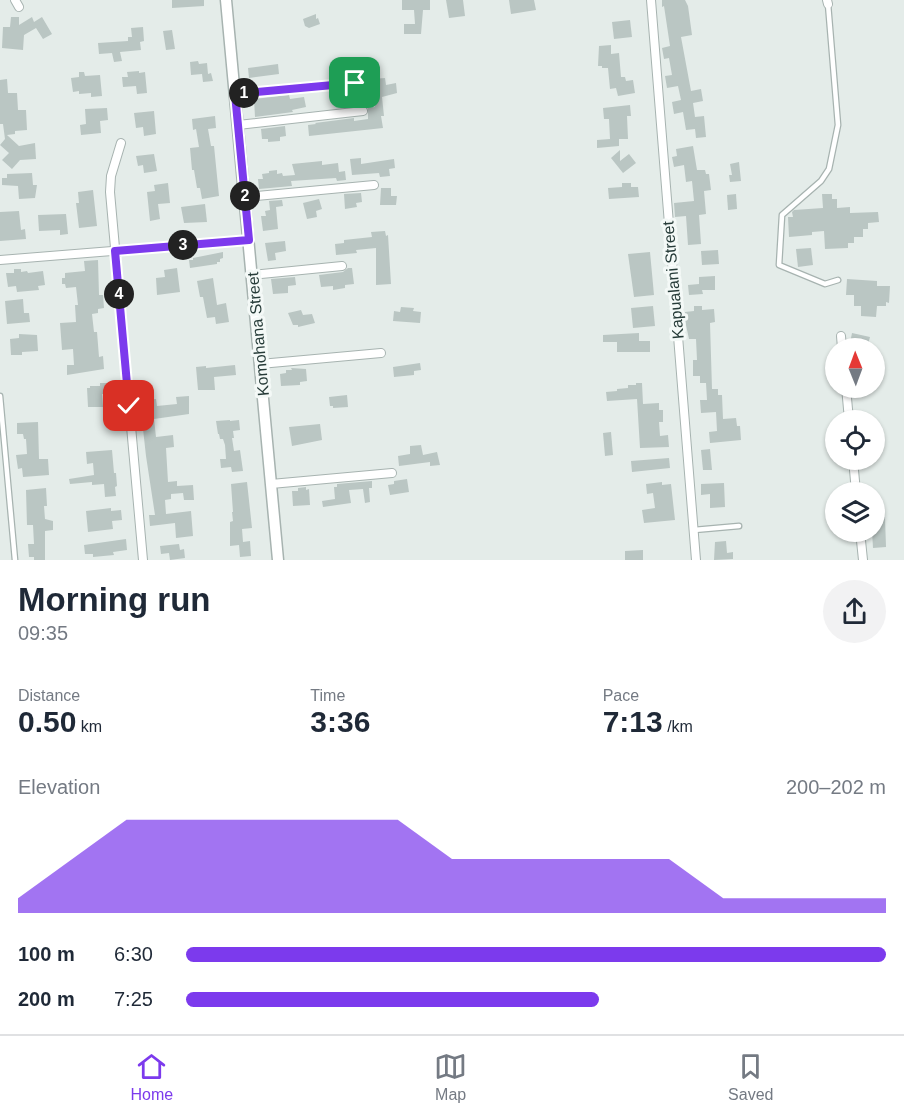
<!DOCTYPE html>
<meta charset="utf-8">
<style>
body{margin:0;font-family:Arial,sans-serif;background:#f2f2f3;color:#1f2937;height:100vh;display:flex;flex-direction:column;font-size:22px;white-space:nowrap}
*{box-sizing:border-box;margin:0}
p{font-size:20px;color:#747a83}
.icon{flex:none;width:33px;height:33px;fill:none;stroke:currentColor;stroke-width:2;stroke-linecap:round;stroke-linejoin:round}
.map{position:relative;height:560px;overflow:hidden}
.side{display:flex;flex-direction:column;background:#fff;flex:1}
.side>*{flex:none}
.needle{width:39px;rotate:359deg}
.controls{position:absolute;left:825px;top:338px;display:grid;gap:12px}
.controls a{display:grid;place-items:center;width:60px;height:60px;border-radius:50%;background:#fff;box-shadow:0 2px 4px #0004;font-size:30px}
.pin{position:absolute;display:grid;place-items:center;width:51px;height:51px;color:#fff;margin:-26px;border-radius:12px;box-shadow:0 3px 9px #0006}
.km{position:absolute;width:30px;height:30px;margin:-15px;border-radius:50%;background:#222;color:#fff;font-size:16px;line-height:30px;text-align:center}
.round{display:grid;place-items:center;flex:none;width:63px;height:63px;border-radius:32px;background:#f2f2f3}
.summary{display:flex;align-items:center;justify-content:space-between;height:102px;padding:0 18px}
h1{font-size:33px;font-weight:700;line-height:45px}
.figures{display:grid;grid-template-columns:repeat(3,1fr);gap:9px;height:102px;padding:6px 18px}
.figures div{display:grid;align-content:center}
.figures b{font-size:30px;font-weight:700}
.figures small{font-size:16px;font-weight:400}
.figures p{font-size:16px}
.chart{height:168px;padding:12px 18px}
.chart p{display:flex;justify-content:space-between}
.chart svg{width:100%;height:108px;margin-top:6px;fill:#7c3aed;opacity:.7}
ul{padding:0 18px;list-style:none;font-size:20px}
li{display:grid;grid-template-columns:96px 72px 1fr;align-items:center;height:45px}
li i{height:15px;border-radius:8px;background:#7c3aed}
.menu{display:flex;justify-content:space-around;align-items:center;height:84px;border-top:2px solid #e0e1e3;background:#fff;font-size:16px;color:#747a83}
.menu a{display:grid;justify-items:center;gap:3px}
.menu .current{color:#7c3aed}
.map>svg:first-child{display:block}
</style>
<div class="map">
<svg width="904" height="560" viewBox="0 0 904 560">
<rect width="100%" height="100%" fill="#e4ece9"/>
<g fill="#bac6c3">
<polygon points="172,0 204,0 204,6 172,8"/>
<polygon points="402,0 430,0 430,10 423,10 421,34 404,34 404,24 415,24 414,10 402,10"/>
<polygon points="446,0 463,0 465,16 449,18"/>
<polygon points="509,0 534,0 536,10 511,14"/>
<polygon points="662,0 685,0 688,6 692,35 681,37 691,91 701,89 703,101 693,103 695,117 704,116 706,137 696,138 695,129 686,130 683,112 674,114 672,102 681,100 678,86 667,88 665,76 672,75 669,58 664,59 662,48 670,46 664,6 662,7"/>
<polygon points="316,14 316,19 318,18 320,24 309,28 305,26 303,19"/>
<polygon points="11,17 19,17 19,25 32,17 34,22 42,17 52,34 43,39 36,28 24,35 23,50 2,48 3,27 10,27"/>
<polygon points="630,20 632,37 614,39 612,22"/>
<polygon points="143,27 144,41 140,42 141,50 120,52 122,61 114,62 112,53 99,54 98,43 128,41 128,37 132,37 131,28"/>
<polygon points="172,30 175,49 166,50 163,31"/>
<polygon points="611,45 611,54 619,53 621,77 625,77 626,81 633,80 635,93 618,96 616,88 610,89 608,68 602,68 602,66 598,66 599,46"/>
<polygon points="198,61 199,64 207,63 208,74 211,73 213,81 203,82 202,74 191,75 190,62"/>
<polygon points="278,64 279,74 249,78 248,68"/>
<polygon points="139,71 139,73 145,72 147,93 137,94 136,86 123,87 122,77 128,77 127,72"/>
<polygon points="79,72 84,72 85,76 100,75 102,96 91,97 91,93 79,94 79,91 73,92 71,78 79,77"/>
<polygon points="385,78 386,85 396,83 397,93 382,97 384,116 381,116 383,128 309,136 308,125 316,124 315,123 354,118 354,121 368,119 368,108 375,107 372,79"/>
<polygon points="7,79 8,93 17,93 18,110 26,110 27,130 15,131 15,134 7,135 19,146 35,143 36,159 20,160 12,169 2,160 9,153 0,145 5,139 3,124 0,124 0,80"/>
<polygon points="347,90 349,103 337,105 335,93"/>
<polygon points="289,95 290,99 304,97 306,107 292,110 293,112 255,117 254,99"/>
<polygon points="630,105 631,116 627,116 628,139 619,139 619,146 597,148 597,140 610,139 609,119 604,119 603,108"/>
<polygon points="107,108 108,120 100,121 101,133 81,135 80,125 86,124 85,109"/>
<polygon points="154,111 156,134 144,136 143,127 136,128 134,113"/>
<polygon points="215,116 216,128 208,129 211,146 214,146 219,196 202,199 200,188 197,188 194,170 192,170 190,148 199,147 196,129 193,130 192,119"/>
<polygon points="285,126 286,136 280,137 280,141 268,142 268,139 262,139 261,129"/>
<polygon points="693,146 697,170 705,170 706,174 709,174 711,190 704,191 706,214 699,215 701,244 688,245 686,216 675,217 674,203 694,201 692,181 686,182 684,165 674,167 672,157 677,156 676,149"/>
<polygon points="620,150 620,161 629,154 636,163 623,173 611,158"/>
<polygon points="154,154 157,171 144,173 143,165 138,166 136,156"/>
<polygon points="361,158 361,164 394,159 395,168 389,169 390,176 380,177 379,173 352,175 350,159"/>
<polygon points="322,161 322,165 338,163 339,172 345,171 346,180 337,181 336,178 291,181 292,186 259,189 258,179 263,179 262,174 269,173 269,171 277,170 277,174 282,173 283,176 295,175 292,164"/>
<polygon points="739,162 741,181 730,182 729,175 732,175 730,164"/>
<polygon points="32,173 33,185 37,185 35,198 19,199 18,186 2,185 2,178 7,178 7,174"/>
<polygon points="168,183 170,203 158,204 160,219 150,221 147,192 155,191 154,185"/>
<polygon points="622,183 631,183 631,187 638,187 639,197 609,199 608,188 622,187"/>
<polygon points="381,188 391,188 391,196 397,196 396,205 380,205"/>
<polygon points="93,190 97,226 79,228 76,203 79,203 78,192"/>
<polygon points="361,193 362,202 356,203 357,207 345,209 344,194"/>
<polygon points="736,194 737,209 728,210 727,195"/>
<polygon points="822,194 832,194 832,199 837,199 837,208 850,207 850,213 878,212 879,222 868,223 868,229 863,229 863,237 854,237 854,243 848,243 848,248 825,249 824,231 812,232 812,235 789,237 788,217 793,217 792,212 794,210 823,208"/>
<polygon points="319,199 322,209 316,211 317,217 307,219 303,203"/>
<polygon points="282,200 283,206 276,207 278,229 263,231 261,216 266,216 265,211 270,210 269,201"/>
<polygon points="205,204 207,222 184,223 181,207"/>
<polygon points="19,211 21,230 25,229 26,239 0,241 0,212"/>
<polygon points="66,214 68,234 60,235 60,230 39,231 38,215"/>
<polygon points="385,231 386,236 388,235 391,284 376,285 376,248 356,250 357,253 336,255 335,244 344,243 344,240 372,237 371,232"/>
<polygon points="285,241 286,251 275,253 276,260 268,261 265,243"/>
<polygon points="811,248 813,265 798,267 796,249"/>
<polygon points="718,250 719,264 702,265 701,251"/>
<polygon points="223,252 223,258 220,259 220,262 217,262 217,264 190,268 189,260 193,260 193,258"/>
<polygon points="650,252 654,295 634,297 628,254"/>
<polygon points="98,260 99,295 103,295 104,308 98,309 98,313 92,314 94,332 97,332 99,357 103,356 104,369 67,375 67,365 74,365 73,349 62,350 60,323 76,322 75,305 78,305 76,287 66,288 65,284 62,284 62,278 65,278 65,273 85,271 84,261"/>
<polygon points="177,268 180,292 157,295 156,278 165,277 164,270"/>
<polygon points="348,268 352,268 354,284 345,285 345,288 333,290 333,286 321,287 319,275 343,272"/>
<polygon points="14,269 21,269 21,272 27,271 28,273 43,271 45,285 38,286 39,290 17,292 16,286 8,287 6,273 14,273"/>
<polygon points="715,276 715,290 702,290 703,294 689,295 688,285 699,284 699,277"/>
<polygon points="295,277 296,285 288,286 288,293 273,294 271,279"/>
<polygon points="213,278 217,305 226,303 229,322 216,324 215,317 207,318 203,297 200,297 197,281"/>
<polygon points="847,279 877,281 877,286 890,286 889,303 886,302 886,306 877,306 876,317 861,316 861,306 854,306 854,295 846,295"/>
<polygon points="23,299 24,313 29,313 30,322 7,324 5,301"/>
<polygon points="653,306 655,326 633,328 631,308"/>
<polygon points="694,306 702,306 702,310 714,309 715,322 710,323 712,389 718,389 718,395 722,395 723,419 736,418 737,426 740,426 741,440 710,443 709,432 717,431 716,412 701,413 700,400 707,400 706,383 700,383 700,376 693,376 693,360 697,360 696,339 689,339 686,325 685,312 694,311"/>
<polygon points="401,307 414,308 413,311 421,312 420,323 393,321 394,311 400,312"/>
<polygon points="301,310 303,315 312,314 315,323 298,327 298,325 293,325 288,313"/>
<polygon points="639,333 639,341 650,341 650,352 617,352 617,342 603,342 603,335"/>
<polygon points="852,333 870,337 867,348 849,348"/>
<polygon points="19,334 37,335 38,351 22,352 22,355 11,355 10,339 19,338"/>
<polygon points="420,363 421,370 414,371 414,375 394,377 393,367"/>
<polygon points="235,365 236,375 214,377 215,390 198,390 196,367 206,366 206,368"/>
<polygon points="291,368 306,369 307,381 300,382 300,385 281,386 280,374 286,373 286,370 292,370"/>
<polygon points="100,383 111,383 111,394 102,394 103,407 88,407 87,388 90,388 90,386 100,386"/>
<polygon points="636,383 642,383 643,404 659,403 659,410 663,410 663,422 659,422 660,436 668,435 669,447 640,448 637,399 607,401 606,392 617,391 617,389 628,388 628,385 636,385 636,387"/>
<polygon points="347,395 348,407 333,408 333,406 330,406 329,397"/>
<polygon points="189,396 189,414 154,419 156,437 173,435 174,447 166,448 168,482 177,481 177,486 193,485 194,500 184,500 183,493 171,494 171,499 165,500 166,514 191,511 193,536 176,538 175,523 150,526 149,515 155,515 146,456 143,429 146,429 143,400 156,399 157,406 177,404 176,397"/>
<polygon points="230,420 230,421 239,420 240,430 233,431 234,438 232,438 234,451 240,450 243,471 232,472 231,467 221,468 220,459 226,459 225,445 223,439 220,439 219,434 218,434 216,421"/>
<polygon points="38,422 39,459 48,459 49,475 23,477 22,468 18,469 16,455 27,454 26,439 24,439 23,434 17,434 17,423"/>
<polygon points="320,424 322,440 292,446 289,427"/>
<polygon points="611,432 613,455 605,456 603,433"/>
<polygon points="421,445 423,455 437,452 440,465 430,466 430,462 399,466 398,456 410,454 410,446"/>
<polygon points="710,449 712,470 703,470 701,450"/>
<polygon points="112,450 114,473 116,473 117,486 115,487 116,496 105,497 104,484 92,485 92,482 70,484 69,479 94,475 93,463 87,464 86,452"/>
<polygon points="669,458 670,468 632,472 631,461"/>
<polygon points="407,479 409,492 390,495 388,485 394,484 394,481"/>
<polygon points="372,481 372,488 369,488 370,502 365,503 363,489 349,490 351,503 323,507 322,501 335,499 334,487 337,487 337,484"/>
<polygon points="247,482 252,528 242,529 243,542 250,541 251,556 240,557 239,545 230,546 230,522 233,521 232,512 233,512 231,484"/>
<polygon points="662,482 662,485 671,484 675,520 644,523 642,510 655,508 653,493 647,494 646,484"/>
<polygon points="724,483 725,507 710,508 710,494 701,495 701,484"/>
<polygon points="306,487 306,490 309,489 310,505 293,506 292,491 298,491 298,488"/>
<polygon points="46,488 47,506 44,506 45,519 53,521 53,530 45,531 45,560 34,560 34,557 29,557 28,544 34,544 33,525 27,525 26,490"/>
<polygon points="111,508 111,511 121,510 122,520 112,521 113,529 88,532 86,511"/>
<polygon points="874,517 885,517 886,547 873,548 872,531 874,531"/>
<polygon points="126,539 127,550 113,552 114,555 93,557 93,554 85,554 84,545"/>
<polygon points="726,541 727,553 733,552 733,559 714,560 715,542"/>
<polygon points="179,544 180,550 184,549 185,558 170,560 169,553 161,554 160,546"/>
<polygon points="643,550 643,560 625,560 625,551"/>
</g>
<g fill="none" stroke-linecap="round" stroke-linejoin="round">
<defs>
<g id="service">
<polyline points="828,4 838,125 829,169 821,181 782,215 779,265 825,284 838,280"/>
<polyline points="0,396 15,560"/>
<polyline points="694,530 739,526"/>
</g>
<g id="minor">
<polyline points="15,0 19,7"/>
<polyline points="651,0 696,560"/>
<polyline points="827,0 828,4"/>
<polyline points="235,94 355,83"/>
<polyline points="238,125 363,111"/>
<polyline points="121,143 111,176 110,192 143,560"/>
<polyline points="245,197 374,185"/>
<polyline points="0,260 249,240"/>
<polyline points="252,275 342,266"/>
<polyline points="841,336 842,348"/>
<polyline points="260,364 381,353"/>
<polyline points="846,387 849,420"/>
<polyline points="853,459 856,492"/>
<polyline points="271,484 392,473"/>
<polyline points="860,531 863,560"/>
</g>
<polyline id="tertiary" points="226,0 278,560"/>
</defs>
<use href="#service" stroke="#a7b3b0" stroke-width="7"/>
<use href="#minor" stroke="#a7b3b0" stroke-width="10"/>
<use href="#tertiary" stroke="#a7b3b0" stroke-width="13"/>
<use href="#service" stroke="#fff" stroke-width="4.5"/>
<use href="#minor" stroke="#fff" stroke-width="8"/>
<use href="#tertiary" stroke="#fff" stroke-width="10"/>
</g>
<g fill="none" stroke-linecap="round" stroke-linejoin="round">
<defs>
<polyline id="route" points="129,406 115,251 249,240 235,94 355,83"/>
</defs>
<use href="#route" stroke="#fff" stroke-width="12"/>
<use href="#route" stroke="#7c3aed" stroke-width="8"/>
</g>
<g text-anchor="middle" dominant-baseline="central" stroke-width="6" stroke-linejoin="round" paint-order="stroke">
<g font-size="16" fill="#263b38" stroke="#f4f9f7">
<text transform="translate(673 280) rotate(-95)">Kapualani Street</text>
<text transform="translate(258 334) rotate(-95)">Komohana Street</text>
</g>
</g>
</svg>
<div class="controls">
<a><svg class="needle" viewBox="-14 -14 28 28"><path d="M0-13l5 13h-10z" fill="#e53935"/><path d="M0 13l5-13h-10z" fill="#747a83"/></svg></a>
<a><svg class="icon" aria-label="locate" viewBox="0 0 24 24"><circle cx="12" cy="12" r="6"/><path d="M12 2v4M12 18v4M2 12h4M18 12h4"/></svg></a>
<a><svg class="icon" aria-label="layers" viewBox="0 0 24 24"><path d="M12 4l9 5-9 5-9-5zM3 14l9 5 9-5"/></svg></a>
</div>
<div class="pin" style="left:355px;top:83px;background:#1e9e55"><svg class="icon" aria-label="arrive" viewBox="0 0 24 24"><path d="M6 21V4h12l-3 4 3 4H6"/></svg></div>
<div class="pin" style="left:129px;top:406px;background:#d93025"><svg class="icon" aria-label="check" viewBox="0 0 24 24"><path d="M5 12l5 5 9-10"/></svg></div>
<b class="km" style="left:244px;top:93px">1</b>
<b class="km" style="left:245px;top:196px">2</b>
<b class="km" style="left:183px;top:245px">3</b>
<b class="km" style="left:119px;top:294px">4</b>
</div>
<section class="side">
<div class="summary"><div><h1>Morning run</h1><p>09:35</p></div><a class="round"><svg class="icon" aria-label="share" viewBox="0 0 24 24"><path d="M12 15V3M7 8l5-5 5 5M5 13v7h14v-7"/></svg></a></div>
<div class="figures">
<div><p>Distance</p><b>0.50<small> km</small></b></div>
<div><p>Time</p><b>3:36</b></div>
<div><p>Pace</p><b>7:13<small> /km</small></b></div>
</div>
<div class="chart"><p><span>Elevation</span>200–202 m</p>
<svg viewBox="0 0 160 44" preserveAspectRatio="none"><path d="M0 44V38L10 22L20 6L30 6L40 6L50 6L60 6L70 6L80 22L90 22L100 22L110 22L120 22L130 38L140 38L150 38L160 38V44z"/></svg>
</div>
<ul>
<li><b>100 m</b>6:30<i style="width:100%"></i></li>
<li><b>200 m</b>7:25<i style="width:59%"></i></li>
</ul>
</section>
<nav class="menu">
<a class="current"><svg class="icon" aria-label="home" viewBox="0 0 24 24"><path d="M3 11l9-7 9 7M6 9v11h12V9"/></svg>Home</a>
<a><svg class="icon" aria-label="map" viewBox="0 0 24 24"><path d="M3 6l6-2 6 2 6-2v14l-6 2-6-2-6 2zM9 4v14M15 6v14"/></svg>Map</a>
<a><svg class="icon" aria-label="saved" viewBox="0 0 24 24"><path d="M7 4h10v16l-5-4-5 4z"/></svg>Saved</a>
</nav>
